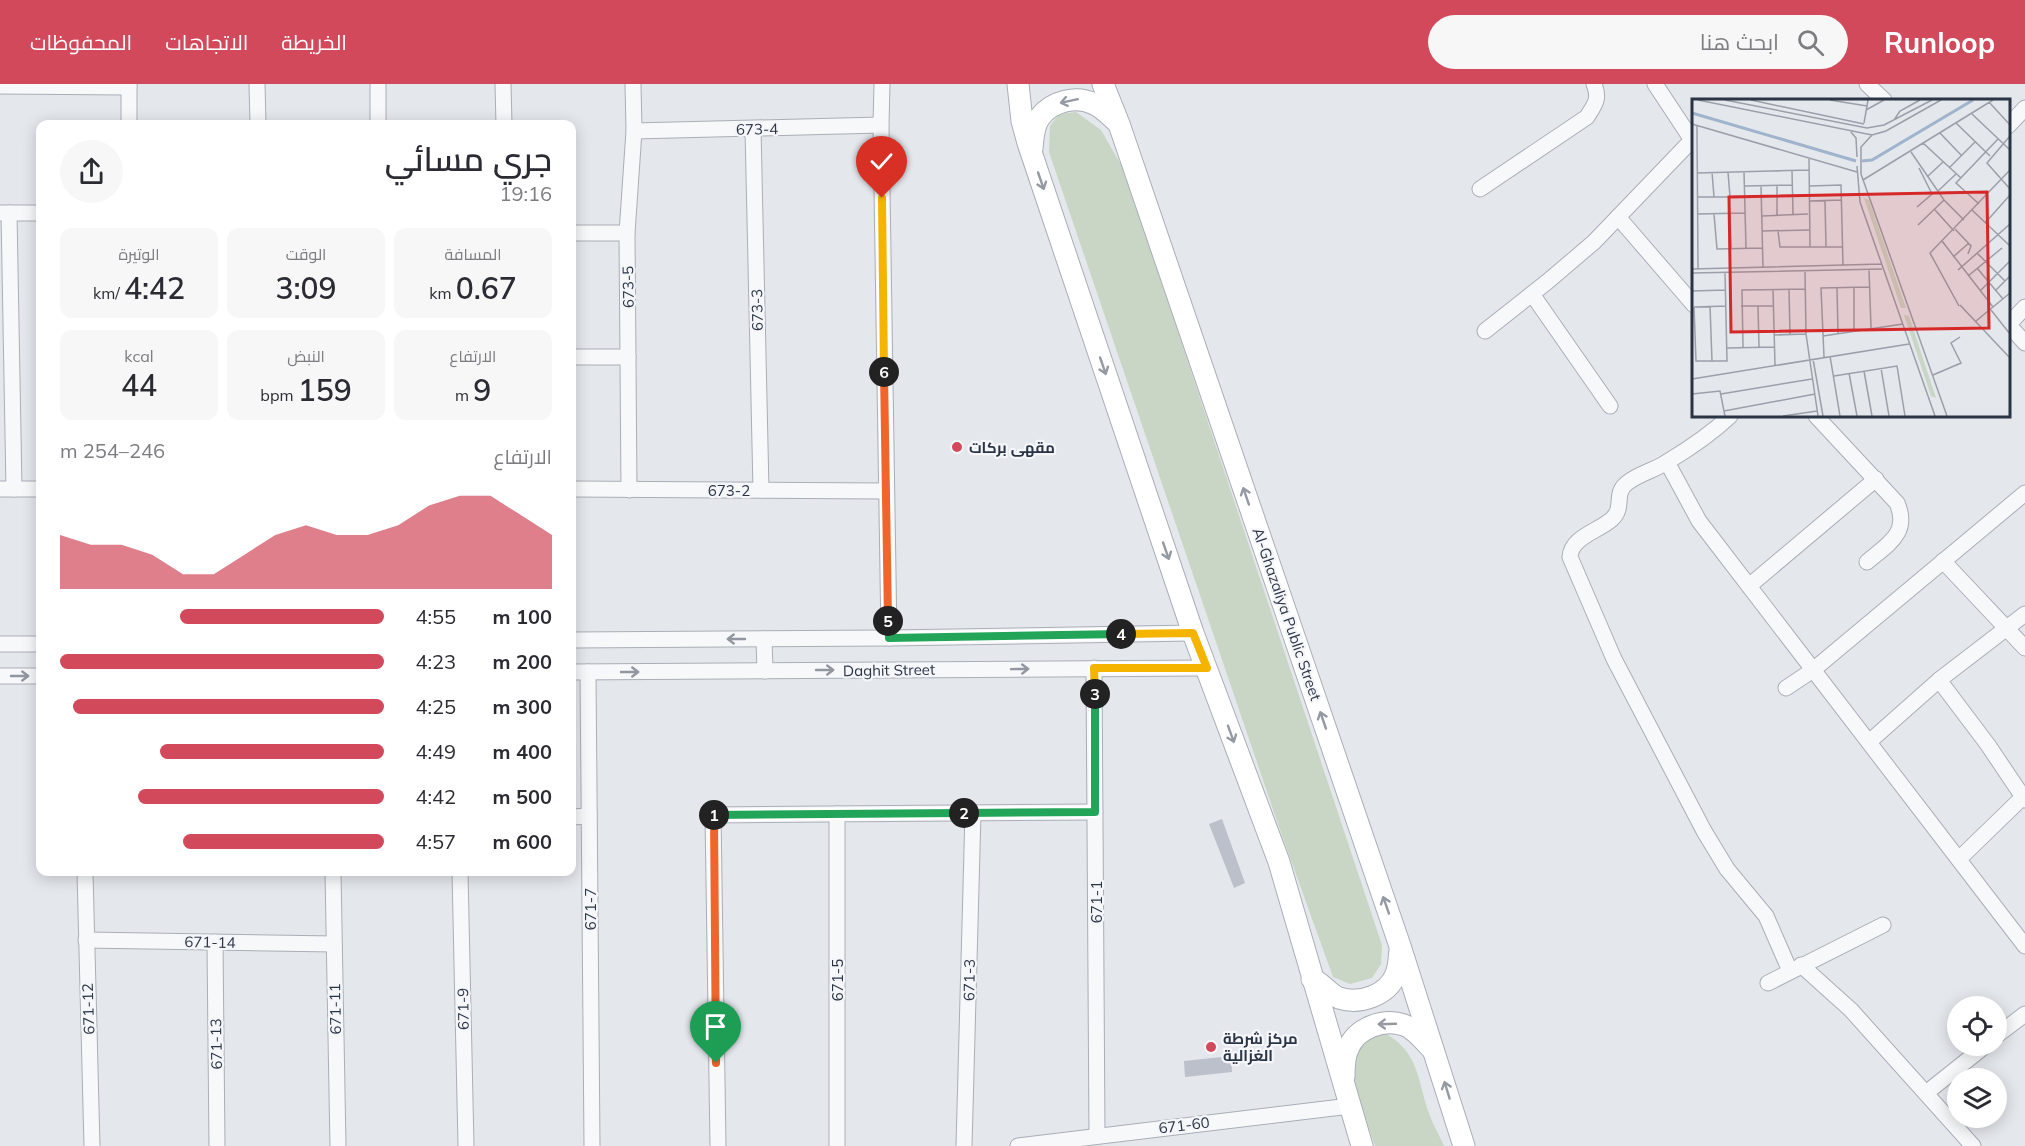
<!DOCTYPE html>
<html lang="ar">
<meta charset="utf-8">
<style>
body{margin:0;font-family:Mulish,Cairo,sans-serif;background:#f7f7f7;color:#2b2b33;direction:rtl;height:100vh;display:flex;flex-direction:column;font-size:22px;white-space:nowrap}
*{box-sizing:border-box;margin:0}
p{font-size:20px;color:#7c7c81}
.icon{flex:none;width:33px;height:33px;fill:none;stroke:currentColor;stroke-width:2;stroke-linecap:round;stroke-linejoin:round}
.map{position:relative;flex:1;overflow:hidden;direction:ltr}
.panel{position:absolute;left:36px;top:36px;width:540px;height:756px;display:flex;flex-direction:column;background:#fff;border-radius:12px;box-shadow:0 3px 15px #0003;direction:rtl}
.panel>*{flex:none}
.controls{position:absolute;left:1947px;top:912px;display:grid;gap:12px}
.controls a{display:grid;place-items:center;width:60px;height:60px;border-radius:50%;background:#fff;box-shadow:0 3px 15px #0003;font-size:30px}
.pin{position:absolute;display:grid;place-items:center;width:51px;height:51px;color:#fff;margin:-62px -26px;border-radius:50% 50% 50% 0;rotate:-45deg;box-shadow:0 0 6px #0007}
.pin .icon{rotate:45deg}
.km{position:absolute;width:30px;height:30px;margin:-15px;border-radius:50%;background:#222;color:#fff;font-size:16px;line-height:30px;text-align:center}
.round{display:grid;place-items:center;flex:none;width:63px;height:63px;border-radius:32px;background:#f7f7f7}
.headline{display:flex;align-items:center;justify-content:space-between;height:102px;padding:0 24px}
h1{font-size:33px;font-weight:600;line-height:45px}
.stats{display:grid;grid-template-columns:repeat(3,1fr);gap:9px;height:102px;padding:6px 24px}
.stats div{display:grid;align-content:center;border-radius:12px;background:#f7f7f7;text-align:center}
.stats b{font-size:30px;font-weight:600}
.stats small{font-size:16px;font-weight:400}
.stats p{font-size:16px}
.chart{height:168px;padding:12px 24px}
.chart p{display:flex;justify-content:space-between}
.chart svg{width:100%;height:108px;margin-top:6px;fill:#d1495b;opacity:.7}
ul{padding:0 24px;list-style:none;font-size:20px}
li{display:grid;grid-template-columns:96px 72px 1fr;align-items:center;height:45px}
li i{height:15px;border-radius:8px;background:#d1495b}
header{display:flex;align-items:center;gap:36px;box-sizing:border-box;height:84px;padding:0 30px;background:#d1495b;color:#fff}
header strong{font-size:28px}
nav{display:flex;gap:33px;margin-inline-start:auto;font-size:21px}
.search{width:420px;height:54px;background:#f7f7f7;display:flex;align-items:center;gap:15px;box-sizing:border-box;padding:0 21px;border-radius:33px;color:#7c7c81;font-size:22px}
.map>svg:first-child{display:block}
</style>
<header>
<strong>Runloop</strong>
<div class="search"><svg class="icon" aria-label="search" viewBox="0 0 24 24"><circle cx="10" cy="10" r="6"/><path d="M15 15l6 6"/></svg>ابحث هنا</div>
<nav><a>الخريطة</a><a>الاتجاهات</a><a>المحفوظات</a></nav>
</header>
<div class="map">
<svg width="2025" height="1062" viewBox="0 0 2025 1062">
<rect width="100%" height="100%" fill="#e4e7ec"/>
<g fill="#c9d6c5">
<polygon points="1076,28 1101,46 1124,86 1382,861 1381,880 1372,894 1350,900 1333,893 1279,743 1049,68 1050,42 1059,30"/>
<path d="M1385,949C1421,970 1417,998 1430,1032C1434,1043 1440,1052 1444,1062H1375L1349,987L1360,952Z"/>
</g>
<g fill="#bbc0ca">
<polygon points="1222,735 1245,799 1234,804 1209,740"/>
<polygon points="1231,972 1232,988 1185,993 1184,977"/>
</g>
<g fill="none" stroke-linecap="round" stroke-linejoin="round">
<defs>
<g id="minor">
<polyline points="129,0 129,40"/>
<polyline points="257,0 258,40"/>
<polyline points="503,0 504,40"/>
<polyline points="882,0 881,41 889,554"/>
<polyline points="1655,0 1694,59"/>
<polyline points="1867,0 1884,16"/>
<polyline points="0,2 129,3"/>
<polyline points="378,40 378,0"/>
<polyline points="2008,42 2025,24"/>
<polyline points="753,45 761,406"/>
<polyline points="634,47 881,41"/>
<path d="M1480,105L1587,33C1595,20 1600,15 1594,0"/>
<polyline points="0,129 40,129"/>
<polyline points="9,129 14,405"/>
<polyline points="1618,133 1694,221"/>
<polyline points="572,149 627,149"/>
<polyline points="1532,210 1610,322"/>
<polyline points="2008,240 2025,259"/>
<polyline points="2009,240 2025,223"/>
<polyline points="1485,247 1547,198 1594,158 1691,57"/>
<polyline points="572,273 628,273"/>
<path d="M1730,332C1713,348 1687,366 1667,378C1655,386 1638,390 1627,399C1613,410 1625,423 1612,435C1599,447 1571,453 1570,473L1614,575L1704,747L1727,785L1766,832L1790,887"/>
<path d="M1816,332L1897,419C1910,449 1888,460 1867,478"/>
<polyline points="1667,378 1699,437 2025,862"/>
<polyline points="0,405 40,405"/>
<polyline points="572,405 886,407"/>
<polyline points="629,406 627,149 634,47 633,0"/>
<polyline points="1943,477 2025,564"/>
<polyline points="1749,502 1876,395"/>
<polyline points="764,555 765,587"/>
<polyline points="572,556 889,554 1193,549"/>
<polyline points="0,560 40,560"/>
<polyline points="1094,584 1097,1052"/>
<polyline points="572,588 1207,584"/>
<polyline points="588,588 592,1062"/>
<polyline points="0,592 40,592"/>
<polyline points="1939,596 1988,661 2025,716"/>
<polyline points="1786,604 1813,586 2025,409"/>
<polyline points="1869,658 1939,596 2025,530"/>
<polyline points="572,733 589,732"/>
<polyline points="1959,775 2025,711"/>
<polyline points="85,788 92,1062"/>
<polyline points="333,788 338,1062"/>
<polyline points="460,788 466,1062"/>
<polyline points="86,856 334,860"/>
<polyline points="215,858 217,1062"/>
<polyline points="1801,881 1851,926 1973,1062"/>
<polyline points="1768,899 1883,841"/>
<polyline points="1996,952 2025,930"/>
<polyline points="1926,1009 1985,962"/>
<polyline points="718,1062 713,731 1095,728"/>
<polyline points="837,1062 837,730"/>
<polyline points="964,1062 973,729"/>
<polyline points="1018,1062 1350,1022"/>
</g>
<g id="secondary">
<polyline points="1018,0 1022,37 1028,59 1193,549 1279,778 1362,1062"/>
<polyline points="1103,0 1119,40 1400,862 1464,1062"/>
<path d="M1032,65C1033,54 1033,42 1040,33C1052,17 1077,11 1094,20C1103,24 1109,31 1116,37"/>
<path d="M1312,895C1323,899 1328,910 1339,914C1360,921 1388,911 1396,890C1399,883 1399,874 1400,866"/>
<path d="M1344,993C1344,984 1344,973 1348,965C1356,944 1383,934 1404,941C1415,945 1424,957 1433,966"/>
</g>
</defs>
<use href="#minor" stroke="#a9aeb7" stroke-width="17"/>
<use href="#secondary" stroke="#a9aeb7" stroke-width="23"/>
<use href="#minor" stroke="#f7f8fa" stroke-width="15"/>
<use href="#secondary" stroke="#fff" stroke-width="21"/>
</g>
<defs><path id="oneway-shaft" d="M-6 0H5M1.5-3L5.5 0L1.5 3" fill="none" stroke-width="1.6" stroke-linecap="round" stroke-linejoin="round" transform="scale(1.5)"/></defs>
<g stroke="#959aa2">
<use href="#oneway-shaft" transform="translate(1069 17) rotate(168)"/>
<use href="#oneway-shaft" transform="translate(1041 97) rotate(71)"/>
<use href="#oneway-shaft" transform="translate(1103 282) rotate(71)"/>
<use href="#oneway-shaft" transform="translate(1246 412) rotate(-109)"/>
<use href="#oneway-shaft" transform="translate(1166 467) rotate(71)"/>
<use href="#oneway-shaft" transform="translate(1323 636) rotate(-109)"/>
<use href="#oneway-shaft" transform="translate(1231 650) rotate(70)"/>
<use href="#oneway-shaft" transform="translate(1386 821) rotate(-109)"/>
<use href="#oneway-shaft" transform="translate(1387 940) rotate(178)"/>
<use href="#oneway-shaft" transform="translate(1447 1006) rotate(-107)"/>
</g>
<g stroke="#9196a0">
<use href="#oneway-shaft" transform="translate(736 555) rotate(180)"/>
<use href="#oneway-shaft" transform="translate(1020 585) rotate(-1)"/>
<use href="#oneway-shaft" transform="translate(825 586)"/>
<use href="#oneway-shaft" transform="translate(630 588)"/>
<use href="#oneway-shaft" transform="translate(20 592)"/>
</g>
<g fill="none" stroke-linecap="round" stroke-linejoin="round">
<defs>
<polyline id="split-1" points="714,731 716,979"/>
<polyline id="split-2" points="714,731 964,729"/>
<polyline id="split-3" points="964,729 1095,728 1095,610"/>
<polyline id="split-4" points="1095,610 1094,584 1207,584 1193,549 1121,550"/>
<polyline id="split-5" points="888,537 889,554 1121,550"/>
<polyline id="split-6" points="884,288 888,537"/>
<polyline id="split-7" points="882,114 884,288"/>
</defs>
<use href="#split-1" stroke="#fff" stroke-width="12"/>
<use href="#split-2" stroke="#fff" stroke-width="12"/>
<use href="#split-3" stroke="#fff" stroke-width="12"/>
<use href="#split-4" stroke="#fff" stroke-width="12"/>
<use href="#split-5" stroke="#fff" stroke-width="12"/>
<use href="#split-6" stroke="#fff" stroke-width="12"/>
<use href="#split-7" stroke="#fff" stroke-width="12"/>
<use href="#split-1" stroke="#f0652b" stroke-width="8"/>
<use href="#split-2" stroke="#22a559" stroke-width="8"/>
<use href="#split-3" stroke="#22a559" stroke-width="8"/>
<use href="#split-4" stroke="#f5b400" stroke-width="8"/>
<use href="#split-5" stroke="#22a559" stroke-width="8"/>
<use href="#split-6" stroke="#f0652b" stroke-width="8"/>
<use href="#split-7" stroke="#f5b400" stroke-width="8"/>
</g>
<g fill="#d1495b" stroke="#f4f6f9" stroke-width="2">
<circle cx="957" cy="363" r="6"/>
<circle cx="1211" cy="963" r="6"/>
</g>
<g text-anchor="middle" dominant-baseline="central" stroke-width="4.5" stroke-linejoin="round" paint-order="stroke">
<g font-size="15" fill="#2b3445" stroke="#f4f6f9">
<text transform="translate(757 45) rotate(-1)">673-4</text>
<text transform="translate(628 203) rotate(-91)">673-5</text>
<text transform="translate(757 226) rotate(-91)">673-3</text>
<text x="729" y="406">673-2</text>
<text transform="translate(1287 530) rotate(71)">Al-Ghazaliya Public Street</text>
<text transform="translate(889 586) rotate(-1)">Daghit Street</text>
<text transform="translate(1096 818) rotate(-90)">671-1</text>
<text transform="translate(590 825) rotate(-90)">671-7</text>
<text transform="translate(210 858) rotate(1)">671-14</text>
<text transform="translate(837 896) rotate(-90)">671-5</text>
<text transform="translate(969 896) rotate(-89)">671-3</text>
<text transform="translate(88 925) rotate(-92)">671-12</text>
<text transform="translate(335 925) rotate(-91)">671-11</text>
<text transform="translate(463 925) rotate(-91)">671-9</text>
<text transform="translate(216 960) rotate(-91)">671-13</text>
<text transform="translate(1184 1041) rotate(-7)">671-60</text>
</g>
<g font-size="15" font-weight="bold" fill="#2b3445" stroke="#f4f6f9" text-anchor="start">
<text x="969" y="363">مقهى بركات</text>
<text x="1223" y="954">مركز شرطة<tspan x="1223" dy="17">الغزالية</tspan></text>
</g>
</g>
<g transform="translate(1692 15)">
<rect width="318" height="318" fill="#e4e7ec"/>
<path d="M172,99L177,101L214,209H209ZM212,216L217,217L244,299L239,297Z" fill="#c9d6c5"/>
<path fill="none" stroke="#9fb4cc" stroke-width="3" d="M0,14L164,62M170,62L180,61L281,1"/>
<path fill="none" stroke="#9a9fa9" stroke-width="1.5" d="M6,1L180,36L194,32L249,1M33,1L175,29L192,26L240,1M59,1L172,25M138,1L175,7M297,3L318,26M174,11L192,1M280,15L318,51M202,21L208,12L228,1M172,24L176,1M264,24L298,57M0,25L165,73M5,27L6,170M159,33L164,39L165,58M248,34L269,56M180,36L169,48V75L255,317M318,37L295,64L318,90M231,44L269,79M219,53L252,101L272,121M117,60L118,148M165,67L168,103L243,317M257,69L283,43M100,72L101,115M20,73L22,98M36,73L38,98M52,73L54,149M5,74L117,71M235,78L251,63M171,81L301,1M53,87L101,86M69,87L71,168M85,87V116M117,87L149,86L151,166M246,92L264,75M5,98H53M117,102L149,101M133,102L134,148M287,105L264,84L306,40M225,108L240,95L227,69M243,111L262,132M280,111L318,147M38,114L39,149M5,115L53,114M22,115L25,150L71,149M70,117L116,115M293,124L318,96M226,126L252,101M263,130L279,147L276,155M70,132L117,131M86,132L88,148H150M250,142L301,208M285,154L313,182M261,158L277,144M285,169L311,200M0,170L190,165M177,170L179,229M113,171L114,235L126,317M266,171L318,125M0,174L190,170M276,177L310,149M145,189L146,234M97,190L98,236M81,191L83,266M0,192L34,191M288,192L318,162M303,192L318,177M268,206L318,259M18,207L20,262M49,207H81M66,207L67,248M267,207L238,154L318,71M2,208L4,262H35L33,173M2,208L34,207M299,211L318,235M284,222L318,194M162,232V189M82,236L114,235M131,237L211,225M51,248L50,191L113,190M35,249L83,248M138,257L148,317M132,258L129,189L178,188M121,260L131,317M189,269L197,317M172,272L180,317M157,274L165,317M241,276L269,264L259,244L268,238M142,277L205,267L213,317M0,280L217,245M0,295L28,292L33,317M29,295L120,280M32,312L123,295M91,317L125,312"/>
<path fill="#d62828" fill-opacity="0.15" stroke="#d62828" stroke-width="3" d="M295,93L297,229L39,233L37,98Z"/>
<rect width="318" height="318" fill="none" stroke="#2b3445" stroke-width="3"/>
</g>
</svg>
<div class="controls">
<a><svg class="icon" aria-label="locate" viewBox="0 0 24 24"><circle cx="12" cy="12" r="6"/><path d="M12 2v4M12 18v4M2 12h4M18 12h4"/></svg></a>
<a><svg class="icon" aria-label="layers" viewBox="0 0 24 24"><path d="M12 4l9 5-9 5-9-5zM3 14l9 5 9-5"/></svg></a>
</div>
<div class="pin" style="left:716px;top:979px;background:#1e9e55"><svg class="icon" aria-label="arrive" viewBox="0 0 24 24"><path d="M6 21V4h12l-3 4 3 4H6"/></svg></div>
<div class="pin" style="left:882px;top:114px;background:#d93025"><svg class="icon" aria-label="check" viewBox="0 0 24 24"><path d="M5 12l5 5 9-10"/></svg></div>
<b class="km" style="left:714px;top:731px">1</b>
<b class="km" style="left:964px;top:729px">2</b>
<b class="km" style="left:1095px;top:610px">3</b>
<b class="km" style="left:1121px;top:550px">4</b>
<b class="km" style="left:888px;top:537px">5</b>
<b class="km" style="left:884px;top:288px">6</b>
<section class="panel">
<div class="headline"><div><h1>جري مسائي</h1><p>19:16</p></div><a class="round"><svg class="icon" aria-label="share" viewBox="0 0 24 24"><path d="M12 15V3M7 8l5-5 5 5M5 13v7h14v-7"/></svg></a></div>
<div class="stats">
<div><p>المسافة</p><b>0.67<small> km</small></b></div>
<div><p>الوقت</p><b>3:09</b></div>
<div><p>الوتيرة</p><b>4:42<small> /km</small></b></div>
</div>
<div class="stats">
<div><p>الارتفاع</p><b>9<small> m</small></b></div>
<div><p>النبض</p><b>159<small> bpm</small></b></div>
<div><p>kcal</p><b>44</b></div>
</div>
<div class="chart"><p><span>الارتفاع</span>246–254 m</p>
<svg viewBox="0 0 160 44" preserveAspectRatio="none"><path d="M0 44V22L10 26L20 26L30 30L40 38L50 38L60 30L70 22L80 18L90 22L100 22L110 18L120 10L130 6L140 6L150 14L160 22V44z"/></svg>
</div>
<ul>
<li><b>100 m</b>4:55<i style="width:63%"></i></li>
<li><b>200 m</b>4:23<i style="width:100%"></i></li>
<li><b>300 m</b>4:25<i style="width:96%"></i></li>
<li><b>400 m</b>4:49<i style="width:69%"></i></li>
<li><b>500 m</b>4:42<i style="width:76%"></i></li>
<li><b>600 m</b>4:57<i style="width:62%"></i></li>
</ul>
</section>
</div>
